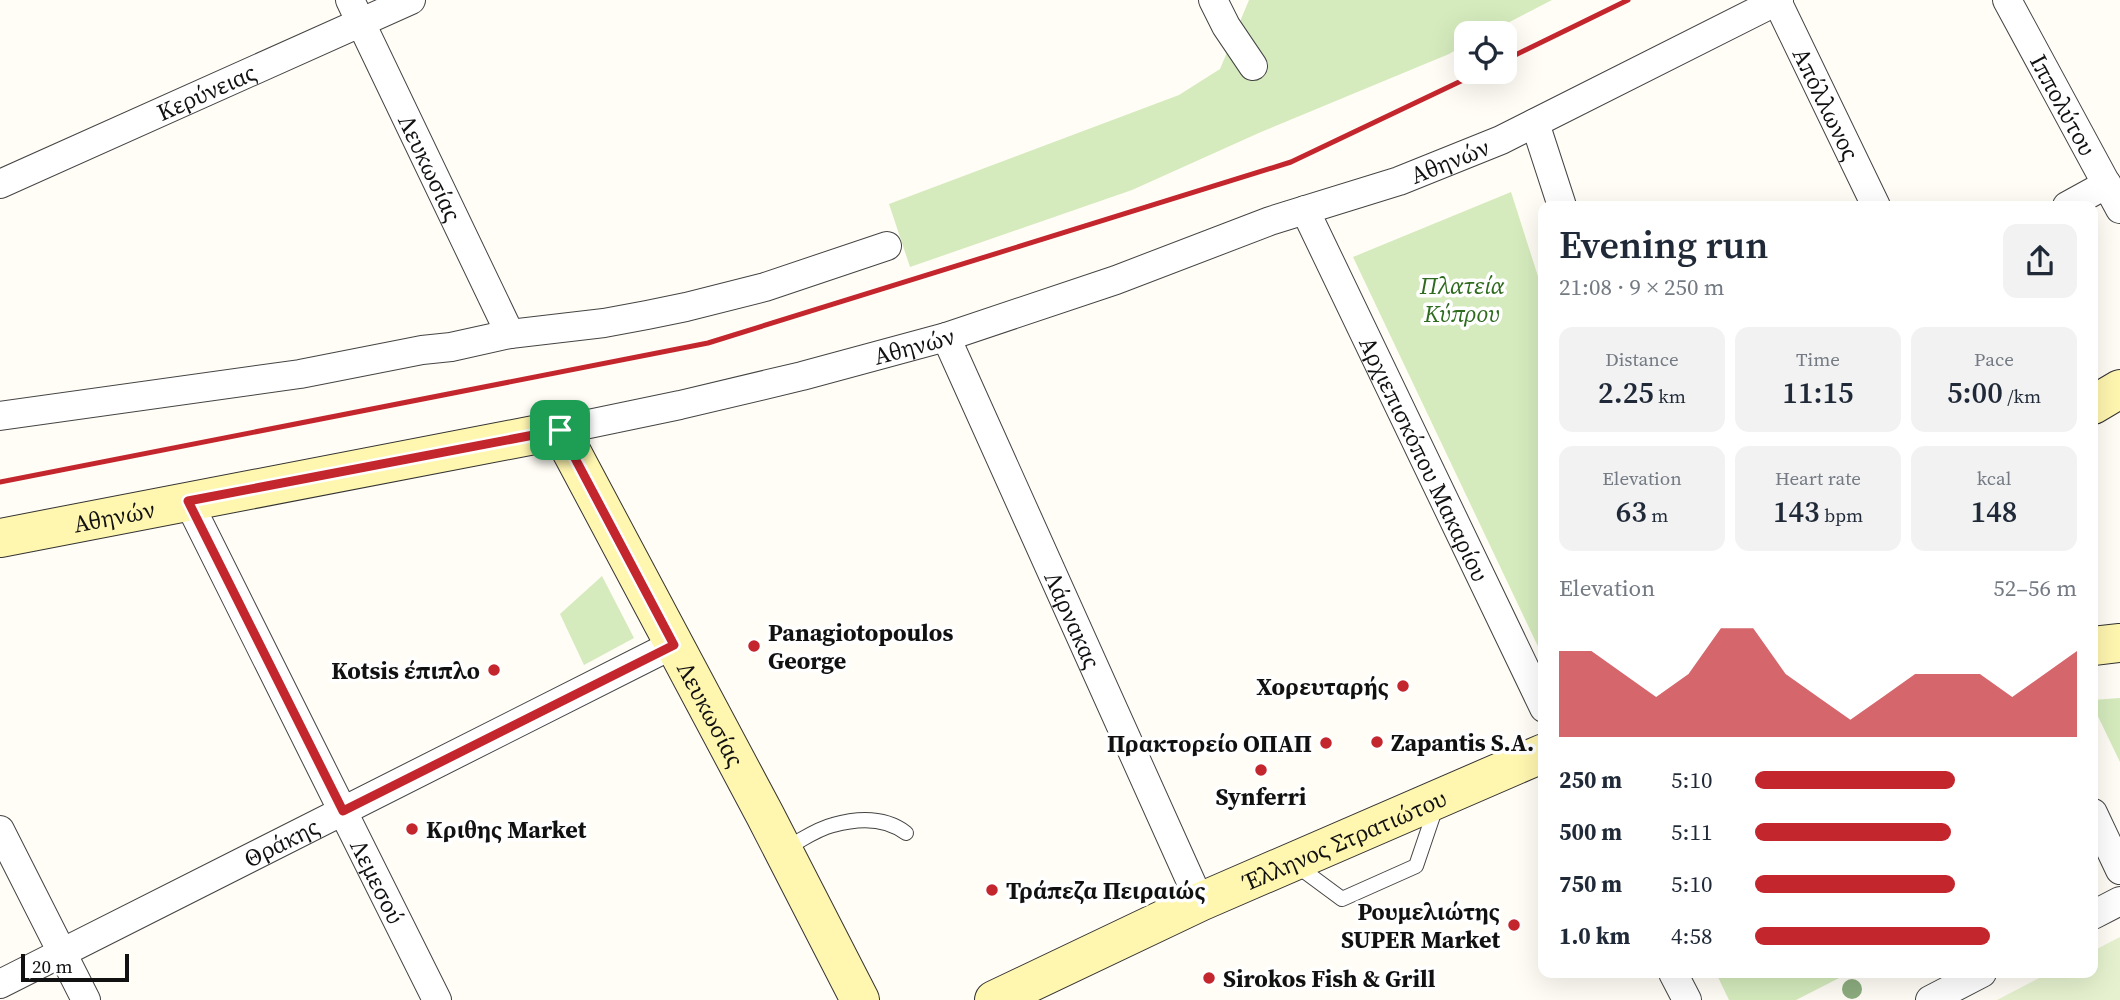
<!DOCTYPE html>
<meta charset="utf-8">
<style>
body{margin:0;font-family:"Source Serif 4",serif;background:#f2f2f3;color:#1f2937;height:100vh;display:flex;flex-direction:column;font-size:26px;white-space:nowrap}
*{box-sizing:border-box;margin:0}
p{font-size:23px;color:#747a83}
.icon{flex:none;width:38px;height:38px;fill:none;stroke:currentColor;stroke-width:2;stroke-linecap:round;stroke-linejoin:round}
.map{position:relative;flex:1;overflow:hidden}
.sheet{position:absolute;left:1538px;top:201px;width:560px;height:777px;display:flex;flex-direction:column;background:#fff;border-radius:14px;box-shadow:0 7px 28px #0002}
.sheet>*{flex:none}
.buttons{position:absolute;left:1454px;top:21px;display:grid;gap:14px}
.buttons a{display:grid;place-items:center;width:63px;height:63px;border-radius:14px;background:#fff;box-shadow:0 7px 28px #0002;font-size:35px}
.scale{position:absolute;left:21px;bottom:18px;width:108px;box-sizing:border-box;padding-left:7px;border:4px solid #111;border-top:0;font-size:19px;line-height:24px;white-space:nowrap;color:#111;-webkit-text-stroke:5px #fff;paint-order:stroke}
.pin{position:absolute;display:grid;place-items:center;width:60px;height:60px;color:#fff;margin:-30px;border-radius:14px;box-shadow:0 4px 10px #0006}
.round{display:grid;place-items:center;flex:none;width:74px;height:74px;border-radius:14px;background:#f2f2f3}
.overview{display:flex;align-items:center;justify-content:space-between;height:119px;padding:0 21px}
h1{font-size:38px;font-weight:600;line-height:52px}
.metrics{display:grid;grid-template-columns:repeat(3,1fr);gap:10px;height:119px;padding:7px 21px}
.metrics div{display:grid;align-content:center;border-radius:14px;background:#f2f2f3;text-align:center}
.metrics b{font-size:30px;font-weight:600}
.metrics small{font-size:19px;font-weight:400}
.metrics p{font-size:19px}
.chart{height:196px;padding:14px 21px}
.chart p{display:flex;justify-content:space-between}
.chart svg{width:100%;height:126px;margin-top:7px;fill:#c4262e;opacity:.7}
ul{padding:0 21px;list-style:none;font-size:23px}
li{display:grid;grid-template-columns:112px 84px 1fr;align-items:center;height:52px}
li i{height:18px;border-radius:9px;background:#c4262e}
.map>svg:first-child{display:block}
</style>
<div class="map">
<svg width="2120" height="1000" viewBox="0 0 2120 1000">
<rect width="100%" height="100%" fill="#fffdf5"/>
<g fill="#d5ebbd">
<polygon points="1249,0 1552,0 1488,33 1466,33 1466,44 1449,54 1261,132 1132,190 910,267 889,204 1179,95 1220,69"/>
<polygon points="1511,192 1543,292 1543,657 1353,257"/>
<polygon points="602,576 634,638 584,665 560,614"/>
<polygon points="2120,698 2120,762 2093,706 2093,700"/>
<polygon points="1716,973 1849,973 1796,1000 1729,1000"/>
</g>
<polygon fill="#e6f2cf" points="2120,937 2120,1000 1997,1000 2049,973 2093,973 2093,951"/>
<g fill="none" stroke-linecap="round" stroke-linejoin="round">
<defs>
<g id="lane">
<path d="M784,849C799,842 816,829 833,825C858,818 885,817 906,833"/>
<polyline points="1296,865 1342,899 1416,866 1436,807"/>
</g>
<g id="street">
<path id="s1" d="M350,0L510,334"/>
<polyline points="1213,0 1226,26 1253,66"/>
<path id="s2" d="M2007,0L2120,209"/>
<path id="s3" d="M1777,1L1876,206"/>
<polyline points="1535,123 1562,206"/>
<path id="s4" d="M0,184L411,0"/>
<polyline points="2067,206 2107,184"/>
<path id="s5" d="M1305,210L1544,708"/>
<path id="s6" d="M946,337L1200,902"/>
<polyline points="0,416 300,374 422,350 451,347 510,334 604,323 647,315 686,307 765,287 887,246"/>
<path id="s7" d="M560,430L680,405L802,376L946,337L1116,280L1270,221L1399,181L1501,140L1779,0"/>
<path id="s8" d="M188,501L437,1000"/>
<polyline points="2093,813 2120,870"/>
<polyline points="0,830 86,1000"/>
<polyline points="2093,915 2120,901"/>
<polyline points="1673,973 1687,1000"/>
<path id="s9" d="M0,984L674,644"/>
<polyline points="1930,1000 1982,973"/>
</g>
<g id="secondary">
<polyline points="2093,405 2120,389"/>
<path id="s10" d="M0,538L560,430L765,815L860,1000"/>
<polyline points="2093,646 2120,643"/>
<path id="s11" d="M994,1000L1200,902L1544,753"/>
</g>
</defs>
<use href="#lane" stroke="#444" stroke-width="16"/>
<use href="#street" stroke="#444" stroke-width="30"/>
<use href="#secondary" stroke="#333" stroke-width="40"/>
<use href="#lane" stroke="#fff" stroke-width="14"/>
<use href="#street" stroke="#fff" stroke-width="28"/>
<use href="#secondary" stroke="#fff6b0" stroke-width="38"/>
<g stroke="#c4262e" stroke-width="5">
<polyline points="1505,60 1628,0"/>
<polyline points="0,482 708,343 1291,162 1480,72"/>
</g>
</g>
<circle fill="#8dad7f" cx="1852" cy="989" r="10"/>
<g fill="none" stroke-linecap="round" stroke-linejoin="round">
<defs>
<polygon id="route" points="560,430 674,645 343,811 188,501"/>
</defs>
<use href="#route" stroke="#fff" stroke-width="14"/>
<use href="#route" stroke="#c4262e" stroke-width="9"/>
</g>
<g fill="#c4262e" stroke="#fff" stroke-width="2.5">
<circle cx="754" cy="646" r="7"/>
<circle cx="494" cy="670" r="7"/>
<circle cx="1403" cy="686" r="7"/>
<circle cx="1377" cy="742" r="7"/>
<circle cx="1326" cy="743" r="7"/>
<circle cx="1261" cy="770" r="7"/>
<circle cx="412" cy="829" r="7"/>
<circle cx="992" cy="890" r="7"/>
<circle cx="1514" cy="925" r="7"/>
<circle cx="1209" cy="978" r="7"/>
</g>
<g text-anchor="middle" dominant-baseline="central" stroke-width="7" stroke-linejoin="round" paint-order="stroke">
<g font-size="24" fill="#111" stroke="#fff">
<text stroke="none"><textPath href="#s4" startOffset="226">Κερύνειας</textPath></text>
<text stroke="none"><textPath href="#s3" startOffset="114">Απόλλωνος</textPath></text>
<text stroke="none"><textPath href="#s2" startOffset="119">Ιππολύτου</textPath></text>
<text stroke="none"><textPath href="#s7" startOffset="931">Αθηνών</textPath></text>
<text stroke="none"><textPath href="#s1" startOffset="186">Λευκωσίας</textPath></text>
<text stroke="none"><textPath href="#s7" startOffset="364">Αθηνών</textPath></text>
<text stroke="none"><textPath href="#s5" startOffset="276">Αρχιεπισκόπου Μακαρίου</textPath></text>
<text stroke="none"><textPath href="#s10" startOffset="116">Αθηνών</textPath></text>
<text stroke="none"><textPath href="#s6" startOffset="310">Λάρνακας</textPath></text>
<text stroke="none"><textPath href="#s10" startOffset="892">Λευκωσίας</textPath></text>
<text stroke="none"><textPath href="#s11" startOffset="385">Έλληνος Στρατιώτου</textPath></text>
<text stroke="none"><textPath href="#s9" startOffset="315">Θράκης</textPath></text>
<text stroke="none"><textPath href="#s8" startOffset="425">Λεμεσού</textPath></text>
</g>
<g font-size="24" font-style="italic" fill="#2f6b1f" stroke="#fff">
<text x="1462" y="285">Πλατεία<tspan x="1462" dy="28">Κύπρου</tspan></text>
</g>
<g font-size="24" font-weight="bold" fill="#111" stroke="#fff" text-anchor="start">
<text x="768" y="632">Panagiotopoulos<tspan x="768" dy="28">George</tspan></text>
<text x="480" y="670" text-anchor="end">Kotsis έπιπλο</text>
<text x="1389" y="686" text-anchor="end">Xoρευταρής</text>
<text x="1391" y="742">Zapantis S.A.</text>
<text x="1312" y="743" text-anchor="end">Πρακτορείο ΟΠΑΠ</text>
<text x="1261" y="796" text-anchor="middle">Synferri</text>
<text x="426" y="829">Κριθης Market</text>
<text x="1006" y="890">Τράπεζα Πειραιώς</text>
<text x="1500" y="911" text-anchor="end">Ρουμελιώτης<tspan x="1500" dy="28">SUPER Market</tspan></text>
<text x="1223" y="978">Sirokos Fish &amp; Grill</text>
</g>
</g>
</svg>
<div class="buttons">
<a><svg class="icon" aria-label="locate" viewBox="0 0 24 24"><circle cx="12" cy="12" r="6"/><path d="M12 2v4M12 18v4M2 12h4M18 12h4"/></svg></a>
</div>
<div class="scale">20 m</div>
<div class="pin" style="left:560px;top:430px;background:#1e9e55"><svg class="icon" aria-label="arrive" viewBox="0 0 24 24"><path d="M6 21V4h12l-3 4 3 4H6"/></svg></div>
<section class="sheet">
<div class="overview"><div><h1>Evening run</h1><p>21:08 · 9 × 250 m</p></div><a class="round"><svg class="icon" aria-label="share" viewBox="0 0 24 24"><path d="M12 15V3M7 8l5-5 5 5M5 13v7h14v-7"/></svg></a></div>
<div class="metrics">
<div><p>Distance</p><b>2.25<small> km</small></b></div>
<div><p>Time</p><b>11:15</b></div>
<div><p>Pace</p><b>5:00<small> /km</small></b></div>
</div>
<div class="metrics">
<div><p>Elevation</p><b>63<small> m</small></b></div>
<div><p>Heart rate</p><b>143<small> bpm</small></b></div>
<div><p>kcal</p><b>148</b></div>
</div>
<div class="chart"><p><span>Elevation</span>52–56 m</p>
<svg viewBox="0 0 160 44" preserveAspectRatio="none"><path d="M0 44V14L10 14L20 22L30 30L40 22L50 6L60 6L70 22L80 30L90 38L100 30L110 22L120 22L130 22L140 30L150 22L160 14V44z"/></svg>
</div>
<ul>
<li><b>250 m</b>5:10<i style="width:62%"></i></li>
<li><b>500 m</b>5:11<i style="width:61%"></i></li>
<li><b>750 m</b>5:10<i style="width:62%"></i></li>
<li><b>1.0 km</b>4:58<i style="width:73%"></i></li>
</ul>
</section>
</div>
